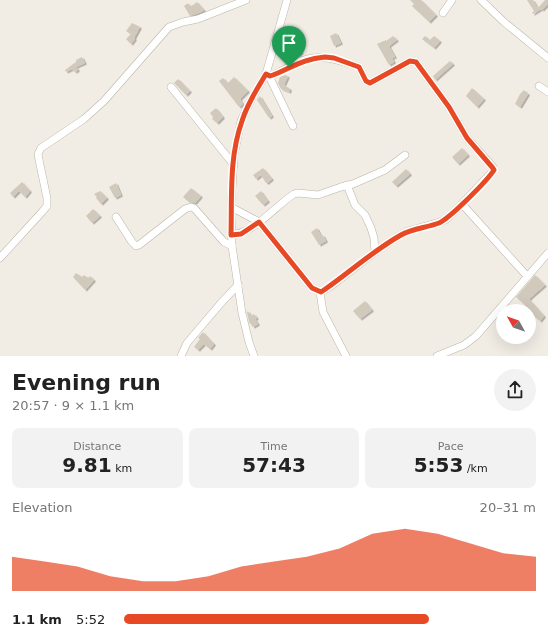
<!DOCTYPE html>
<meta charset="utf-8">
<style>
body{margin:0;font-family:"DejaVu Sans",sans-serif;background:#f2f2f2;color:#222;height:100vh;display:flex;flex-direction:column;font-size:15px;white-space:nowrap}
*{box-sizing:border-box;margin:0}
p{font-size:13px;color:#767676}
.icon{flex:none;width:22px;height:22px;fill:none;stroke:currentColor;stroke-width:2;stroke-linecap:round;stroke-linejoin:round}
.map{position:relative;height:356px;overflow:hidden}
.side{display:flex;flex-direction:column;background:#fff;flex:1}
.side>*{flex:none}
.needle{width:26px;rotate:310deg}
.controls{position:absolute;left:496px;top:304px;display:grid;gap:8px}
.controls a{display:grid;place-items:center;width:40px;height:40px;border-radius:50%;background:#fff;box-shadow:0 4px 16px #0002;font-size:20px}
.pin{position:absolute;display:grid;place-items:center;width:34px;height:34px;color:#fff;margin:-41px -17px;border-radius:50% 50% 50% 0;rotate:-45deg;box-shadow:0 0 4px #0007}
.pin .icon{rotate:45deg}
.round{display:grid;place-items:center;flex:none;width:42px;height:42px;border-radius:21px;background:#f2f2f2}
.summary{display:flex;align-items:center;justify-content:space-between;height:68px;padding:0 12px}
h1{font-size:22px;font-weight:700;line-height:30px}
.metrics{display:grid;grid-template-columns:repeat(3,1fr);gap:6px;height:68px;padding:4px 12px}
.metrics div{display:grid;align-content:center;border-radius:8px;background:#f2f2f2;text-align:center}
.metrics b{font-size:20px;font-weight:700}
.metrics small{font-size:11px;font-weight:400}
.metrics p{font-size:11px}
.chart{height:112px;padding:8px 12px}
.chart p{display:flex;justify-content:space-between}
.chart svg{width:100%;height:72px;margin-top:4px;fill:#e74925;opacity:.7}
ul{padding:0 12px;list-style:none;font-size:13px}
li{display:grid;grid-template-columns:64px 48px 1fr;align-items:center;height:30px}
li i{height:10px;border-radius:5px;background:#e74925}
.map>svg:first-child{display:block}
</style>
<div class="map">
<svg width="548" height="356" viewBox="0 0 548 356">
<defs>
<filter id="shadow"><feDropShadow dx="2" dy="1.5" stdDeviation="0" flood-color="#0004"/></filter>
</defs>
<rect width="100%" height="100%" fill="#f1ede5"/>
<g fill="#d1c9bb" filter="url(#shadow)">
<polygon points="410,0 421,0 436,15 429,22 412,6 414,4"/>
<polygon points="527,0 533,0 538,8 545,0 548,0 548,4 542,10 541,9 533,14 532,13 534,11"/>
<polygon points="197,2 204,10 201,12 190,16 184,6 188,3 190,7"/>
<polygon points="132,23 140,27 134,38 135,39 131,44 126,39 131,34 126,31"/>
<polygon points="336,33 341,43 334,46 330,36"/>
<polygon points="294,35 301,35 302,45 296,46 302,52 298,56 294,52 296,51"/>
<polygon points="393,36 397,40 389,46 395,57 392,58 394,62 389,65 377,44 386,40 386,41"/>
<polygon points="425,36 430,40 434,36 440,41 434,48 422,39"/>
<polygon points="82,57 85,63 76,67 78,70 75,72 72,69 66,72 65,70 76,62 76,60"/>
<polygon points="450,61 453,64 435,80 433,76"/>
<polygon points="285,75 288,76 284,85 290,89 289,92 281,89 278,83 280,77"/>
<polygon points="234,77 248,91 240,99 243,104 239,107 219,81 223,78 228,83"/>
<polygon points="178,79 190,91 186,95 174,83"/>
<polygon points="472,88 484,99 477,107 466,96"/>
<polygon points="524,90 528,94 520,107 515,104 520,94"/>
<polygon points="260,96 272,116 269,118 257,100"/>
<polygon points="216,108 223,117 217,123 212,119 213,117 210,113"/>
<polygon points="462,148 468,155 458,164 452,157"/>
<polygon points="263,168 272,179 267,183 266,183 261,175 256,179 253,175"/>
<polygon points="406,169 410,174 396,186 392,182"/>
<polygon points="22,182 30,191 25,197 19,191 13,197 10,193"/>
<polygon points="116,183 121,195 115,198 109,187"/>
<polygon points="191,188 201,196 195,203 189,202 183,197"/>
<polygon points="100,191 107,198 101,204 96,198 97,197 94,194"/>
<polygon points="261,191 268,201 263,205 255,196"/>
<polygon points="93,209 100,216 92,223 86,216"/>
<polygon points="317,228 321,236 323,235 326,241 319,245 311,232"/>
<polygon points="76,273 82,277 84,275 88,278 90,276 94,280 85,290 73,277"/>
<polygon points="535,275 545,285 529,299 544,316 540,321 525,309 527,307 516,297"/>
<polygon points="365,301 372,310 360,319 353,311"/>
<polygon points="248,311 251,316 254,314 257,318 255,319 258,324 253,327 249,322 247,312"/>
<polygon points="203,332 214,344 210,349 204,344 198,350 194,347 200,339 198,338"/>
</g>
<g fill="none" stroke-linecap="round" stroke-linejoin="round">
<defs>
<g id="minor">
<polyline points="481,0 504,22 548,58"/>
<polyline points="443,13 452,0"/>
<polyline points="269,76 293,126"/>
<polyline points="539,86 548,92"/>
<polyline points="171,87 234,165"/>
<polyline points="347,185 355,205 365,215 371,228 374,238 375,252"/>
<polyline points="462,204 527,276"/>
<path d="M231,207L259,222L312,288L321,292L331,286L375,252L400,235L408,231L440,222L447,219L462,204L493,171V167L467,138L449,107L416,62L410,61L370,83L366,81L359,67C339,60 321,53 301,61C291,65 283,71 273,75L269,76L266,74"/>
<polyline points="116,217 132,242 136,246 139,245 185,209 191,207 194,208 224,242 232,246"/>
<path d="M231,235C256,232 274,207 294,194L298,193L318,195L341,187L353,184L385,170L405,155"/>
<polyline points="0,258 42,212 47,206 47,198 39,160 38,154 41,148 84,119 104,101 169,27 183,22 198,19 246,0"/>
<polyline points="321,292 320,292 323,312 346,356"/>
<polyline points="181,356 187,343 221,303 238,285"/>
<polyline points="254,356 249,342 242,313 232,246 231,207 234,155 241,121 250,102 266,74 287,0"/>
<polyline points="437,356 464,345 476,336 548,253"/>
</g>
</defs>
<use href="#minor" stroke="#bbb5a8" stroke-width="8"/>
<use href="#minor" stroke="#fff" stroke-width="7"/>
</g>
<g fill="none" stroke-linecap="round" stroke-linejoin="round">
<defs>
<path id="route" d="M325,57L334,58L359,67L366,81L370,83L410,61L416,62L449,107L467,138L492,167L494,170C487,181 450,218 439,223C426,228 413,228 401,235C374,250 350,272 324,290L321,292L312,288L259,222L241,234L231,235C232,197 229,157 242,121C247,104 257,89 266,74L270,76L273,75C293,67 303,59 325,57Z"/>
</defs>
<use href="#route" stroke="#fff" stroke-width="8"/>
<use href="#route" stroke="#e74925" stroke-width="5"/>
</g>
</svg>
<div class="controls">
<a><svg class="needle" viewBox="-14 -14 28 28"><path d="M0-13l5 13h-10z" fill="#e53935"/><path d="M0 13l5-13h-10z" fill="#767676"/></svg></a>
</div>
<div class="pin" style="left:289px;top:67px;background:#1e9e55"><svg class="icon" aria-label="arrive" viewBox="0 0 24 24"><path d="M6 21V4h12l-3 4 3 4H6"/></svg></div>
</div>
<section class="side">
<div class="summary"><div><h1>Evening run</h1><p>20:57 · 9 × 1.1 km</p></div><a class="round"><svg class="icon" aria-label="share" viewBox="0 0 24 24"><path d="M12 15V3M7 8l5-5 5 5M5 13v7h14v-7"/></svg></a></div>
<div class="metrics">
<div><p>Distance</p><b>9.81<small> km</small></b></div>
<div><p>Time</p><b>57:43</b></div>
<div><p>Pace</p><b>5:53<small> /km</small></b></div>
</div>
<div class="chart"><p><span>Elevation</span>20–31 m</p>
<svg viewBox="0 0 160 44" preserveAspectRatio="none"><path d="M0 44V23L10 26L20 29L30 35L40 38L50 38L60 35L70 29L80 26L90 23L100 18L110 9L120 6L130 9L140 15L150 21L160 23V44z"/></svg>
</div>
<ul>
<li><b>1.1 km</b>5:52<i style="width:74%"></i></li>
</ul>
</section>
